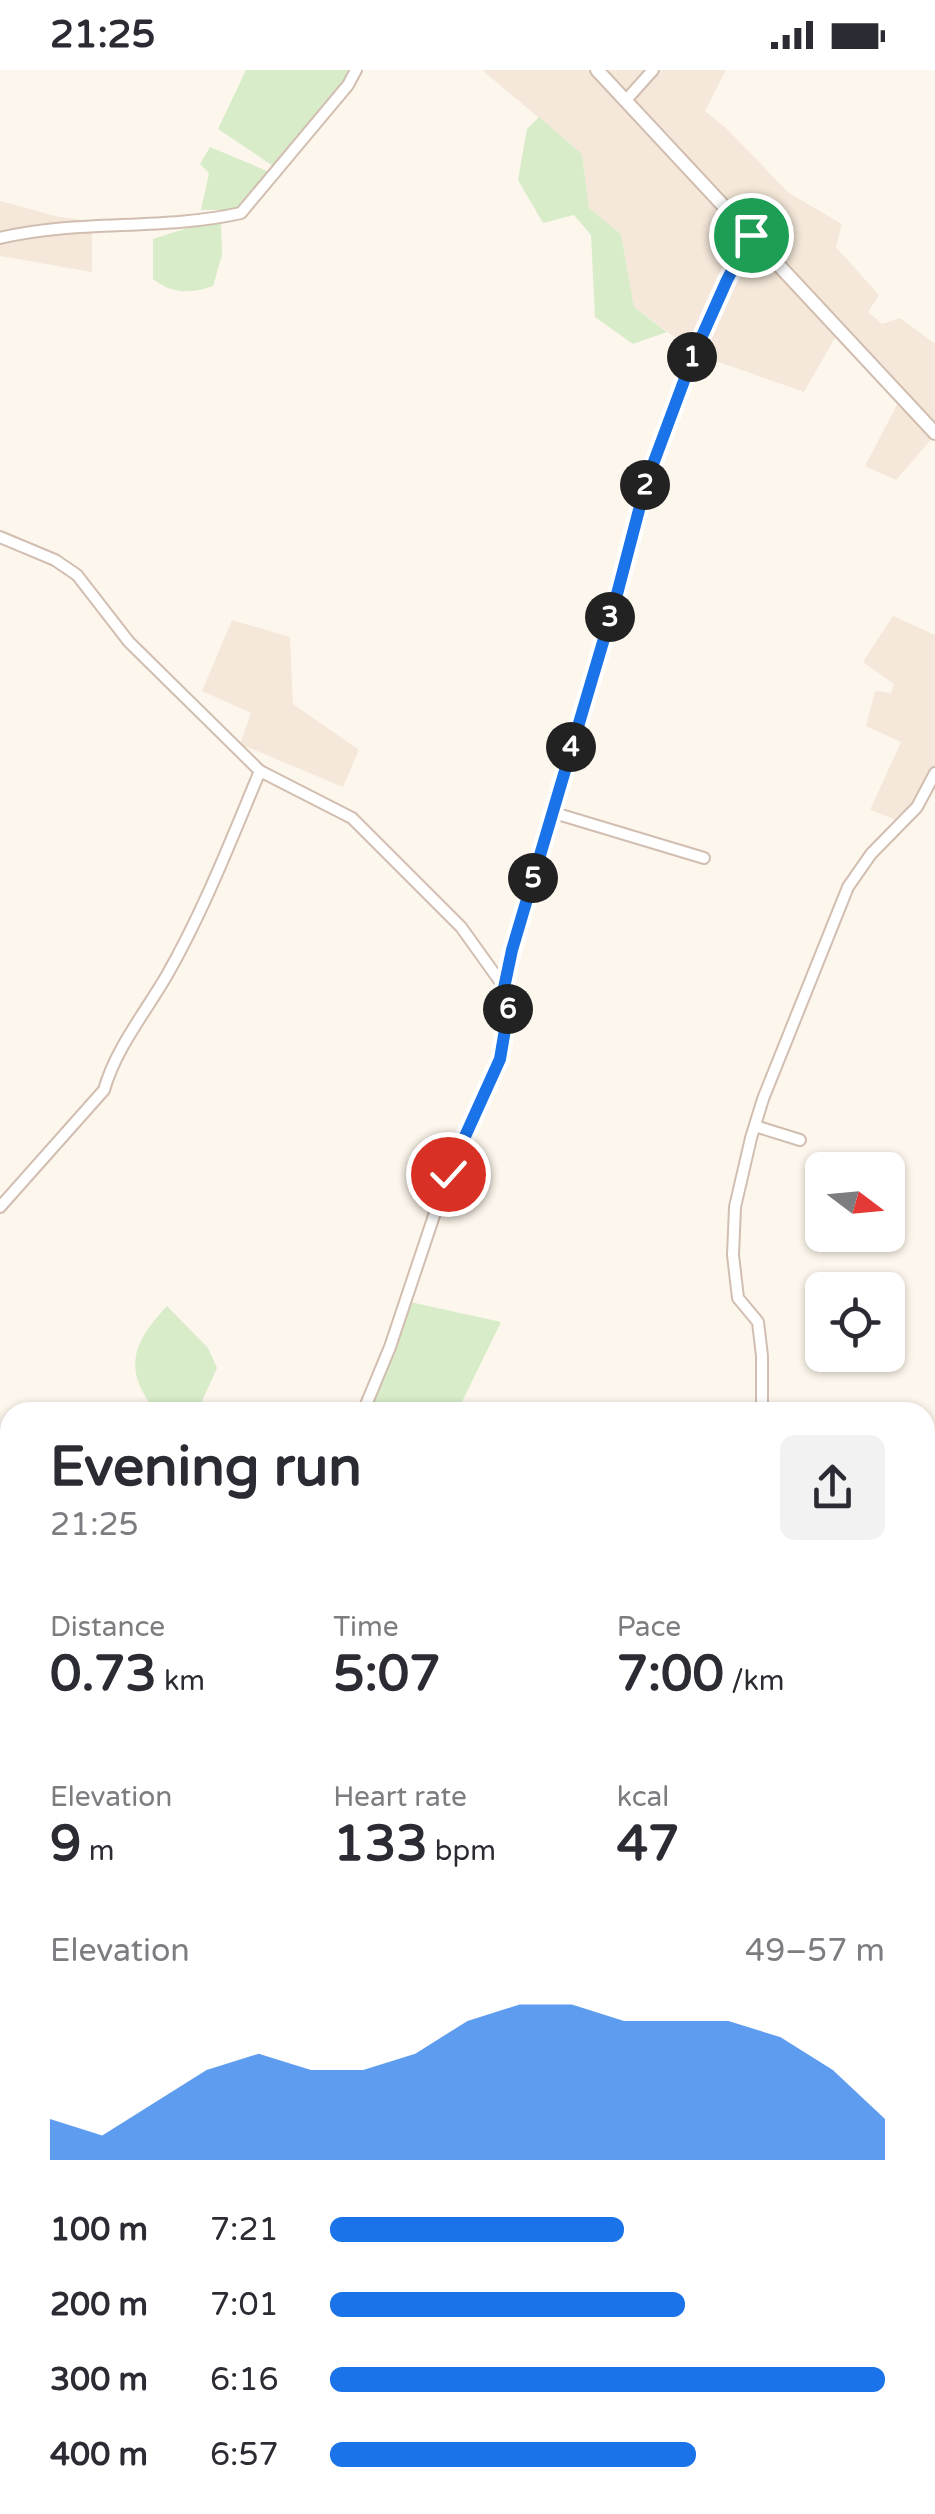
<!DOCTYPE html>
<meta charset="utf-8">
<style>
body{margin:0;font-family:"Varela Round",sans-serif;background:#f2f2f3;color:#2b2b33;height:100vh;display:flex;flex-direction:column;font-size:38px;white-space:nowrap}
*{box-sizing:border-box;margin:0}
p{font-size:32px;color:#7c7c81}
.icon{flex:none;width:55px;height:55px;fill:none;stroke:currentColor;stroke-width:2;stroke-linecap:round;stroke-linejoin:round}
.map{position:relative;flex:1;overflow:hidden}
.details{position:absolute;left:0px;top:1332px;width:935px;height:1112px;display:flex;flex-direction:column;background:#fff;border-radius:30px 30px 0 0;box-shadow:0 2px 8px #0004}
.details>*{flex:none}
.needle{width:65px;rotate:106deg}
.tools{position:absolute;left:805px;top:1082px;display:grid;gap:20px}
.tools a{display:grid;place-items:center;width:100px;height:100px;border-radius:15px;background:#fff;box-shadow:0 2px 8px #0004;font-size:50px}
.pin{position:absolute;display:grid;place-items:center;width:85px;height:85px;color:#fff;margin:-42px;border:5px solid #fff;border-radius:50%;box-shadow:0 2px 10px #0007}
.km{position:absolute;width:50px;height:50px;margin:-25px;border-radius:50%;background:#222;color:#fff;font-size:28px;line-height:50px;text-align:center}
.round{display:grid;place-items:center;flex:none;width:105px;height:105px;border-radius:15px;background:#f2f2f3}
.summary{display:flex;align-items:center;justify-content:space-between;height:170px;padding:0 50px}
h1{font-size:55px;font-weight:700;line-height:75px}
.figures{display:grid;grid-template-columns:repeat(3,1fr);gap:15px;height:170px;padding:10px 50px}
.figures div{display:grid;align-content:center}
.figures b{font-size:50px;font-weight:700}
.figures small{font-size:28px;font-weight:400}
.figures p{font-size:28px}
.chart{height:280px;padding:20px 50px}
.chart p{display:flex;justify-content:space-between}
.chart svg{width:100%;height:180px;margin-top:10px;fill:#1a73e8;opacity:.7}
ul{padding:0 50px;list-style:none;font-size:32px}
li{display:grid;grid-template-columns:160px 120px 1fr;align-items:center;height:75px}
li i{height:25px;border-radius:12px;background:#1a73e8}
.status{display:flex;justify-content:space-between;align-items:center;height:70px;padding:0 50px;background:#fff;direction:ltr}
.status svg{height:28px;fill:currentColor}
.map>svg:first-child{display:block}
</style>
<div class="status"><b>21:25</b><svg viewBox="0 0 49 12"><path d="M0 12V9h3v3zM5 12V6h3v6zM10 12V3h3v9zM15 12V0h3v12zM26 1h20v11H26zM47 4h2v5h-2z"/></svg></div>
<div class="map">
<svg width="935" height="2444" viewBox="0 0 935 2444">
<rect width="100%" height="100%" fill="#fdf6ec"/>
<g fill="#f5e8da">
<polygon points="482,0 726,0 705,41 726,58 789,123 842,154 836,177 879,225 868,242 882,254 900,248 935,274 935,365 896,410 865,396 901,327 840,259 804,322 699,285 634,237 621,164 589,138 582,84"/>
<polygon points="0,131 59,147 92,151 92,202 0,186"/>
<polygon points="893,546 935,565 935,703 899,751 870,740 901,672 866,656 875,621 891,623 894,614 863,592"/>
<polygon points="232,550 290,567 293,634 359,680 343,717 240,674 251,643 202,621"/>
</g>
<g fill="#d8ecc9">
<polygon points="246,0 352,0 345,14 273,96 218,59"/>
<polygon points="539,47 582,84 589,138 621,164 634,237 667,262 633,274 595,247 591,165 574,145 543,153 518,110 527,59"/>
<polygon points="210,77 267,101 240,140 201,140 209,103 200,94"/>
<path d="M206,152L221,153L222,185L213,216C189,224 173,224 153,209V169Z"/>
<polygon points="410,1232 501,1252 457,1342 369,1342"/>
<path d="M167,1236L208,1278L217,1298L202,1331L205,1342H155C150,1333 143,1324 139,1314C127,1282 146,1259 167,1236Z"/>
</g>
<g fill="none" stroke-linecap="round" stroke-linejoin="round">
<defs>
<g id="minor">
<polyline points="627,29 653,0"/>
<path d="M0,168C79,149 161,161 241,143L348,15L356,0"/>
<polyline points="0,467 55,490 77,505 129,572 260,701"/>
<polyline points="551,742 704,788"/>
<polyline points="755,1056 800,1070"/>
<path d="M0,1137L104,1020C116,978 145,943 167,905C204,840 231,770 260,701L352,748L461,857L504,917"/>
<polyline points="363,1342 390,1277 448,1104 500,989 510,930 504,917 513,880 617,528 646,413 680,317 727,209 751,165"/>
<polyline points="762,1342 762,1286 758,1252 738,1228 733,1185 735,1137 751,1068 763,1029 848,817 871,784 917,737 935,703"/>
<polyline points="0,1412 10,1418"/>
<polyline points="0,1708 10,1714"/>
<polyline points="925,1785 935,1786"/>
<polyline points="0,1888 10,1892"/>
<polyline points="925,1960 935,1956"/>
<polyline points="0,2015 10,1982"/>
<polyline points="925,2114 935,2116"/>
<polyline points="0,2188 10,2154"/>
<polyline points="0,2250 10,2256"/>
<polyline points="406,2435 426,2444"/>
<polyline points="8,2444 11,2435"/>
<polyline points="54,2444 57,2435"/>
<polyline points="80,2444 83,2435"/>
<polyline points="114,2444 117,2435"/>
<polyline points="166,2444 169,2435"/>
<polyline points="232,2444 235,2435"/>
<polyline points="351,2444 355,2435"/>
<polyline points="457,2444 461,2435"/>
<polyline points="493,2444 497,2435"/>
<polyline points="537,2444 540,2435"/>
<polyline points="583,2444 586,2435"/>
<polyline points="642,2444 645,2435"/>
<polyline points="708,2444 711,2435"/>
<polyline points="753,2444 756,2435"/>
<polyline points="794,2444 797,2435"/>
</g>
<polyline id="tertiary" points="597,0 935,363"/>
</defs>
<use href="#minor" stroke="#d1beb0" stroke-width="14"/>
<use href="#tertiary" stroke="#d1beb0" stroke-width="16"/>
<use href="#minor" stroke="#fff" stroke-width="10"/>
<use href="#tertiary" stroke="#fff" stroke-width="12"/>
</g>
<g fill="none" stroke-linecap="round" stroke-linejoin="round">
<defs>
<polyline id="route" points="448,1104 500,989 510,930 504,918 512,880 616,528 646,413 694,284 727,210 751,165"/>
</defs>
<use href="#route" stroke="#fff" stroke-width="20"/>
<use href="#route" stroke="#1a73e8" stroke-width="12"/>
</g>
</svg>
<div class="tools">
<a><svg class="needle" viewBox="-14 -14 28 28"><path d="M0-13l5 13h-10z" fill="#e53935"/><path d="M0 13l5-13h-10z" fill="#7c7c81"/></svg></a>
<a><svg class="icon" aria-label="locate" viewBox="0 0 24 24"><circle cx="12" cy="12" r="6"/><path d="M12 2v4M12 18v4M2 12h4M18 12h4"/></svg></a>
</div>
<div class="pin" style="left:751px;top:165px;background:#1e9e55"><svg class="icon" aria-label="arrive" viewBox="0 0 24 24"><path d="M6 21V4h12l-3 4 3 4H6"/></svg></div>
<div class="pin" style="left:448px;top:1104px;background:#d93025"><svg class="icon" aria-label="check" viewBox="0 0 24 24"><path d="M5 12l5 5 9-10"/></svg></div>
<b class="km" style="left:692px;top:287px">1</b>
<b class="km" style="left:645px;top:415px">2</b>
<b class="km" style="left:610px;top:547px">3</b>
<b class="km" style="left:571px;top:677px">4</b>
<b class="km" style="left:533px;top:808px">5</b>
<b class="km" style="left:508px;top:939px">6</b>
<section class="details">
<div class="summary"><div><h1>Evening run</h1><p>21:25</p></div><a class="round"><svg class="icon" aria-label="share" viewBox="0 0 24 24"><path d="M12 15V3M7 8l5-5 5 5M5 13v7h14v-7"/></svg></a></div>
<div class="figures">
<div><p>Distance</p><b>0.73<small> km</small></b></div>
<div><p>Time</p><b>5:07</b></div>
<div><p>Pace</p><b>7:00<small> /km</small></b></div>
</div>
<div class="figures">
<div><p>Elevation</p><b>9<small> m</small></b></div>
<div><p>Heart rate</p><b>133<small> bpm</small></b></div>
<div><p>kcal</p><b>47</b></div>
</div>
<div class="chart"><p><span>Elevation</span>49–57 m</p>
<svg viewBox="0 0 160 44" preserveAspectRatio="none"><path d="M0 44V34L10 38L20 30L30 22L40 18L50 22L60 22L70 18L80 10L90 6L100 6L110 10L120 10L130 10L140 14L150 22L160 34V44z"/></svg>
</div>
<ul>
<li><b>100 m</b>7:21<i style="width:53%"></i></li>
<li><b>200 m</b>7:01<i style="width:64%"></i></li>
<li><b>300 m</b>6:16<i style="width:100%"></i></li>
<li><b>400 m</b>6:57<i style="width:66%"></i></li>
</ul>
</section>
</div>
